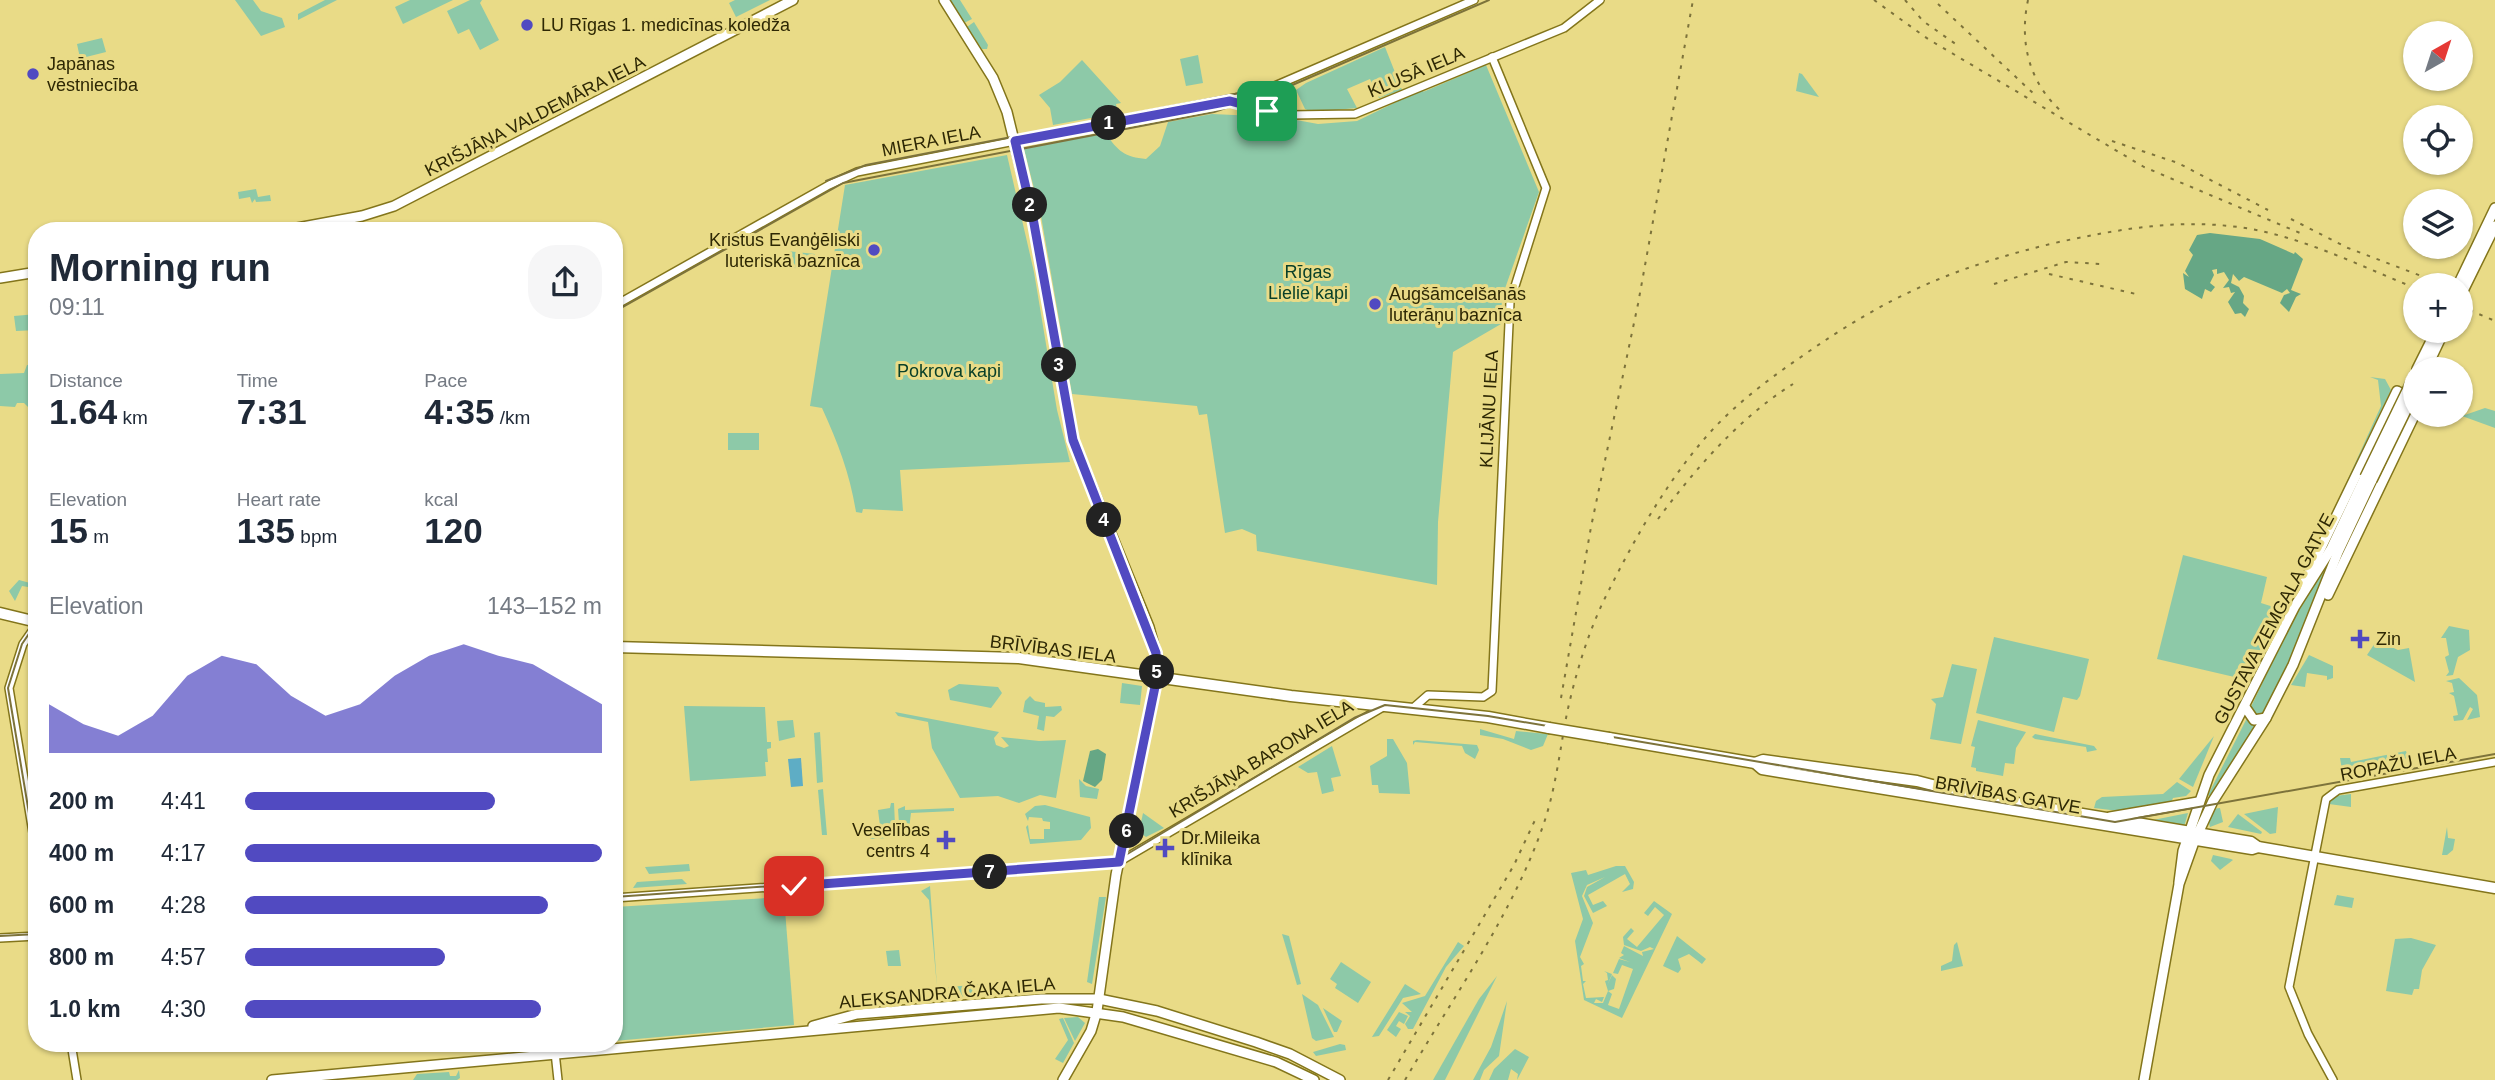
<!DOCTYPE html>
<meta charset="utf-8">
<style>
body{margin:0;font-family:Arial,sans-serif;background:#f6f6f7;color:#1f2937;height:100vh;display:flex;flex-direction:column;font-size:26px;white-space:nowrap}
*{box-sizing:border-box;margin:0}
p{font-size:23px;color:#747a83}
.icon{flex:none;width:38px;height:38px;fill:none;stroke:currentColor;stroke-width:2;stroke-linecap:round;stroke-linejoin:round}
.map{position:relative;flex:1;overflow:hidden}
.drawer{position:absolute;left:28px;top:222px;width:595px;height:830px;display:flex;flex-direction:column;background:#fff;border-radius:28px;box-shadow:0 2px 5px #0004}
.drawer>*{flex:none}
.needle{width:46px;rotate:39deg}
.buttons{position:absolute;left:2403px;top:21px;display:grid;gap:14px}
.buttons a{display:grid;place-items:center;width:70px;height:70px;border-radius:50%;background:#fff;box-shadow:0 2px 5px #0004;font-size:35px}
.pin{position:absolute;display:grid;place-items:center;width:60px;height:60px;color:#fff;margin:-30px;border-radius:14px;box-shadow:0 4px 10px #0006}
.km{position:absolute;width:35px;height:35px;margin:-18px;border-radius:50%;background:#222;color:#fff;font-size:19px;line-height:35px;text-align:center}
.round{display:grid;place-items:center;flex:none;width:74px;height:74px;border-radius:28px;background:#f6f6f7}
.headline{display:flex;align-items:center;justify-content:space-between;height:119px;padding:0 21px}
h1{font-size:38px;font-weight:800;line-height:52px}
.metrics{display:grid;grid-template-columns:repeat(3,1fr);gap:10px;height:119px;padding:7px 21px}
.metrics div{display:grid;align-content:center}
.metrics b{font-size:35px;font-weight:800}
.metrics small{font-size:19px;font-weight:400}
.metrics p{font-size:19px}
.chart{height:196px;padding:14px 21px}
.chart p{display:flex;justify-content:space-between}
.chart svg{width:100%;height:126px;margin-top:7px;fill:#514ac1;opacity:.7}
ul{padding:0 21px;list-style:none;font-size:23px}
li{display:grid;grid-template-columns:112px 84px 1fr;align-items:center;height:52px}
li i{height:18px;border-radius:9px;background:#514ac1}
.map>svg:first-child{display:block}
</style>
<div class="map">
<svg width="2495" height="1080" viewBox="0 0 2495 1080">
<rect width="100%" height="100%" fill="#e9db87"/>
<g fill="#8dc9a8">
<polygon points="235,0 253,0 261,11 282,18 285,27 261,36"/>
<polygon points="325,0 337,0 298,20 298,14"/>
<polygon points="410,0 453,0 403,24 395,7"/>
<polygon points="470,0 482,0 480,3 499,40 480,50 469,29 458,34 447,11"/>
<polygon points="735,0 770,0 736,17 729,3"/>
<polygon points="950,0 960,0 972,19 964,23"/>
<polygon points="974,22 988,45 987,49 982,49 967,27"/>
<polygon points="102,38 106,52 82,58 84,68 69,72 67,62 80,58 77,44"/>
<polygon points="1385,47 1402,90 1379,98 1370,79 1347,89 1357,108 1312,112 1305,109 1296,90 1306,83"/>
<polygon points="1198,55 1203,83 1186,86 1180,59"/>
<polygon points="1082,60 1121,103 1116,104 1118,113 1053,125 1050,108 1039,95 1060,82"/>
<path d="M1486,65L1539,192L1502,297L1501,324L1453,352L1438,522L1437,585L1257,551L1256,535L1242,529L1225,533L1207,414L1199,415L1197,406L1072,394L1041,216L1024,149L1106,133C1117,151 1125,157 1146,159L1160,146L1168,122L1212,114L1280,117L1318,124L1357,121L1427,87L1423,92Z"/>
<polygon points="1799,73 1802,74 1819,97 1796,91"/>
<polygon points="1286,91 1295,110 1260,104 1260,102"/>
<path d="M1007,155L1034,272L1057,410L1070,462L900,470L903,511L863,509L862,513L856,512C850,474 838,443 822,408L810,406L845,185Z"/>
<polygon points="256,189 258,197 270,195 271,201 256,202 255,199 252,203 250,197 239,199 238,192"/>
<polygon points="787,251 815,254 813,270 785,267"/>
<polygon points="37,314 37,330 16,331 14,316"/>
<polygon points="37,364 37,407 28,407 24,403 17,403 15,407 0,406 0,374 24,373 27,365"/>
<polygon points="2370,377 2385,379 2391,390 2343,490 2381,406 2378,380"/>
<polygon points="2485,408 2495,411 2495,428 2462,416"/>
<rect x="728" y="433" width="31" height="17"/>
<polygon points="2183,555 2267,577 2261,603 2283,610 2273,618 2275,620 2243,685 2240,683 2243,679 2157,659"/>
<polygon points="2332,555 2307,626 2264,714 2256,717 2250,709 2291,623"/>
<polygon points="19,580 30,583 28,587 22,586 15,601 9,591"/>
<polygon points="2449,626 2469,630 2470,650 2458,657 2453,675 2446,676 2449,672 2445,657 2449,655 2446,638 2441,638"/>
<polygon points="1994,637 2089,659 2080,696 2077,700 2063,697 2054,732 1976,713"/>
<polygon points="2377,640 2398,650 2409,648 2415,682 2367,655"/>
<polygon points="2309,655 2333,666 2333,678 2327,680 2327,676 2307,673 2305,687 2291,685"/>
<polygon points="1952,664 1977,669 1961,744 1930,739 1936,704 1931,699 1943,697"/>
<polygon points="2459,678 2477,695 2480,717 2467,720 2473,709 2470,707 2463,720 2454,721 2453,716 2458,715 2454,696 2449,693 2454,692 2452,683 2446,681"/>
<polygon points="1122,683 1142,686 1140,705 1120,703"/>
<polygon points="959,684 998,687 1002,693 991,708 950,700 948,690"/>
<polygon points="1030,696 1035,701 1045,703 1045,707 1061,706 1062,710 1054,717 1046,716 1044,731 1037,729 1039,716 1023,712 1025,701"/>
<polygon points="684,706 765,707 767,742 771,742 771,748 767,749 768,762 765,762 766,776 690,781"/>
<polygon points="895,712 999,732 994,738 996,745 1004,748 1009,746 1001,737 1039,741 1066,740 1056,798 1040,795 1019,803 998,796 960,798 932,748 928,722 898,716"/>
<polygon points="2247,718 2257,724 2211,797 2208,795"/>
<polygon points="793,720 795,737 779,741 777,721"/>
<polygon points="1978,720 2026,732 2016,748 2014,764 2005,763 2003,776 1976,771 1976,768 1971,767 1975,747 1971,746"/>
<polygon points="1480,729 1514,739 1516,731 1548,734 1543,746 1531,750 1503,739 1480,735"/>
<polygon points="820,732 823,782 817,783 814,733"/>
<polygon points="2035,734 2094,746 2097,750 2087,752 2086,747 2035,739 2032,737"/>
<polygon points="2214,736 2193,787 2179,779"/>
<polygon points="1387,739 1393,739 1407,763 1410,794 1379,793 1378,785 1372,785 1370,766 1387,756"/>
<polygon points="1417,740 1477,745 1479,750 1475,759 1465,753 1462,746 1415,742 1413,745 1413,741"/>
<polygon points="1332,746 1341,776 1331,778 1334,791 1322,794 1317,772 1308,773 1298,767"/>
<polygon points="2406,751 2408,758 2342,770 2340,758 2350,758 2351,762"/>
<polygon points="1079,779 1086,786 1099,789 1097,799 1080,797"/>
<polygon points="2177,782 2191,791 2186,796 2173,798 2171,803 2119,811 2094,808 2096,801 2102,797 2163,794"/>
<polygon points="823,789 827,835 822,835 818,790"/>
<polygon points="2351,794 2351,807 2329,804 2335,796"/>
<polygon points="891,803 894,803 895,825 880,826 878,810 890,808"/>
<polygon points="1045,805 1090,817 1091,828 1081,840 1030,844 1026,827 1028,825 1030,839 1044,839 1044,829 1050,829 1050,822 1043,821 1042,818 1029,817 1028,821 1025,814 1035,806"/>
<polygon points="905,806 905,810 954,808 954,811 911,813 908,837 870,839 869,830 906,831 906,825 899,823 898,809"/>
<polygon points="2278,807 2276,833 2270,834 2244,814"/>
<polygon points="2220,808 2223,822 2210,827 2208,820 2212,809"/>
<polygon points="1143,813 1164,828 1146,837 1139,832"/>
<polygon points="2188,813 2184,827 2148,821"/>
<polygon points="2238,814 2262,832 2261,834 2228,827"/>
<polygon points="2447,827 2448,838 2455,839 2453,850 2447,855 2442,855"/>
<polygon points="2213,855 2231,859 2233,860 2220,870 2211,861"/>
<polygon points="689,864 690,871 649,874 645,867"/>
<polygon points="1616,866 1625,866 1634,882 1633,889 1622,892 1630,884 1625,874 1588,895 1593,905 1603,901 1607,906 1593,913 1584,896 1587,887 1605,877 1587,885 1582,896 1593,923 1580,957 1584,964 1581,966 1583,981 1586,981 1583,984 1586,998 1604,997 1602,1002 1596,999 1594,1003 1603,1003 1608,991 1605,981 1608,980 1607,973 1604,971 1612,974 1607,986 1612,975 1616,979 1614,989 1608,991 1612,994 1608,1005 1619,1009 1633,969 1622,965 1618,974 1613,973 1619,959 1630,962 1619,958 1624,955 1621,953 1624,946 1643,956 1642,952 1654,949 1650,947 1641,951 1624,945 1623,937 1631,928 1634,931 1627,939 1637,947 1664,915 1655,907 1648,916 1644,913 1654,901 1672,914 1622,1018 1584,1000 1575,941 1583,919 1571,873 1586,870 1588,875"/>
<polygon points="682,879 687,884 633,888 637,882"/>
<polygon points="930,886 931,900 937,987 929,900 921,891"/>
<polygon points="2337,895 2354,898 2352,908 2334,905"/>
<polygon points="784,897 794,1025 614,1041 614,907"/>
<polygon points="1099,897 1106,897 1092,984 1087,982"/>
<polygon points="1282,934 1289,936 1301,984 1297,985"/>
<polygon points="1677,936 1706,959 1702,964 1689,954 1678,959 1681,969 1678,973 1663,966"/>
<polygon points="2411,938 2436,945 2422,970 2419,989 2414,989 2412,995 2386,991 2395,939"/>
<polygon points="1458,942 1464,946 1446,967 1413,1029 1408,1029 1405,1024 1410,1016 1405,1012 1412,1012 1402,1003 1425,996"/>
<polygon points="1957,942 1963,966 1941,971 1941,966 1952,961 1954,945"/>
<polygon points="899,950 901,966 888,966 886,951"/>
<polygon points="1341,962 1371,982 1358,1003 1335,988 1337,984 1330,979"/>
<polygon points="1497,976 1445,1080 1433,1080 1479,999"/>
<polygon points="983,984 984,995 960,997 938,988"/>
<polygon points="1405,984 1421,994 1403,998 1379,1036 1372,1037"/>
<polygon points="1302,994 1318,1005 1334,1037 1316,1041 1312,1038"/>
<polygon points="1507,1001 1499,1056 1484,1070 1480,1080 1473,1080 1491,1047"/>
<polygon points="1323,1008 1342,1021 1337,1032 1334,1032"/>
<polygon points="1399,1012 1408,1016 1404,1024 1399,1021 1396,1026 1401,1029 1396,1037 1387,1030"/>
<polygon points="1078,1017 1085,1023 1075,1041 1064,1018"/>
<polygon points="1063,1018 1074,1043 1063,1063 1055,1059 1068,1040 1059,1019"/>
<polygon points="1340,1044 1345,1045 1346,1050 1316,1056 1313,1052"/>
<polygon points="1515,1049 1529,1057 1517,1080 1518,1074 1511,1069 1508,1080 1489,1080 1494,1069"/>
<polygon points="459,1070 460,1078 457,1080 413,1080 417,1074 449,1072 450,1076 456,1076"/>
</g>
<g fill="#66a785">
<polygon points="2210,233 2260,239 2294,254 2295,252 2303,259 2291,290 2301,294 2296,297 2289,312 2280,303 2284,295 2290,293 2287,289 2282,293 2244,277 2239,281 2233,274 2231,283 2239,287 2244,296 2243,303 2249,309 2245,317 2241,313 2235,314 2228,302 2235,292 2231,293 2229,287 2223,288 2229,280 2224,272 2217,274 2217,269 2212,270 2214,275 2210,283 2215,287 2211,292 2205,289 2202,299 2185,289 2183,273 2189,277 2185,271 2193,255 2189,250 2197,235"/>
<polygon points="1098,749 1106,754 1102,780 1095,787 1083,781 1090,751"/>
</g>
<polygon fill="#5eadc5" points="801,758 803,786 791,787 788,759"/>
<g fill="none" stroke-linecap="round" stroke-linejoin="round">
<defs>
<g id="minor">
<polyline points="1231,101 1252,109 1290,115 1355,114 1564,28 1600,0"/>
<polyline points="614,306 829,185 857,172 1256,94 1474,0"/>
<polyline points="37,624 23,644 9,688 37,857"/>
<polyline points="1412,709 1428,695 1483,697 1492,691 1510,302 1546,188 1492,57"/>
<polyline points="614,898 1117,863 1383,707"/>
<polyline points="0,938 37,936"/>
<polyline points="71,1043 77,1080"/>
<polyline points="554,1043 558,1080"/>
<polyline points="2333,1080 2308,1034 2289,987 2326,799 2338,790 2495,762"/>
</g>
<g id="major">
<polyline points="944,0 993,78 1007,112 1033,218 1073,440 1149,627 1156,653 1157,677 1116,875 1097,1011 1091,1031 1063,1080"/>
<polyline points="281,231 362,216 394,206 793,0"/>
<polyline points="0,278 37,272"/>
<polyline points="2458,285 2495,208"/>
<polyline points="2460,297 2495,226"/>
<polyline points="2417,369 2436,331"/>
<polyline points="2426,369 2444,331"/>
<polyline points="2303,585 2397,391 2410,398"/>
<polyline points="2328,595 2415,414"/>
<polyline points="2245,707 2254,720 2266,718"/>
<polyline points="2110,817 2198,802"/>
<polyline points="2179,882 2183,851 2209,775 2295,606 2331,549 2365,477"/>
<polyline points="813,1026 857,1014 1041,999 1099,999 1157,1011 1256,1042 1290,1054 1340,1080"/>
<polyline points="272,1080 1059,1008 1123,1017 1276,1062 1314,1080"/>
<polyline points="2144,1080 2179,884 2194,842 2213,801 2266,718 2293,665 2338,552 2372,480"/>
</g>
<g id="highway">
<polyline points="0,613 37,622"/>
<polyline points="614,647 1019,658 1291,696 1488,717 1549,728"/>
<polyline points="1609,738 1755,763 1762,769 1780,772 2252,849 2258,847"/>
<polyline points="1755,763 1763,760 1917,781 1975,796 2251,842 2258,847 2495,888"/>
</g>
</defs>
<use href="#minor" stroke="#83751b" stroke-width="10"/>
<use href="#major" stroke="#83751b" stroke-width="12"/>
<use href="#highway" stroke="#83751b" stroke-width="13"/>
<use href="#minor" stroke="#fff" stroke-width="7"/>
<use href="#major" stroke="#fff" stroke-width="9"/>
<use href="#highway" stroke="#fff" stroke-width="10"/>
<g stroke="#7d733b" stroke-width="2">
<polyline points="826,181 866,165 1250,91"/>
<polyline points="614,312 843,183 1214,112 1290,86 1489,0"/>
<polyline points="37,622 22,644 8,688 37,861"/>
<polyline points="614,897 1114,862 1354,718 1385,705 1488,716 2115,822 2495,754"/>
<polyline points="0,936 37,934"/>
</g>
<g stroke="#7d733b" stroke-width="2" stroke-dasharray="3.5 7" stroke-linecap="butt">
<polyline points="1874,0 1928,39 2144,167 2300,233"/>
<polyline points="1905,0 1923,21 1957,45"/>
<path d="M2028,0C2019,42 2029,83 2062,112"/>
<polyline points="1938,4 2035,95"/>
<polyline points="2112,141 2178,163 2268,210"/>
<polyline points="2291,219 2348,248 2424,277"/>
<polyline points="2049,274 2136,294"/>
<polyline points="1994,284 2066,262 2101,264"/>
<polyline points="2460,306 2495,321"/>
<path d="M1658,519C1695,469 1740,417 1793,384"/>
<polyline points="1561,698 1591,527 1638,304 1693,0"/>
<polyline points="1388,1080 1514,865 1536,818"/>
<path d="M1405,1080C1453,997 1513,914 1544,823C1556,787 1560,749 1567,713C1576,672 1589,629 1608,592C1637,534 1670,476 1714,428C1740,401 1770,378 1801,357C1887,296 1956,266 2059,242C2120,229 2176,219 2238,227C2299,235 2358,265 2415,288"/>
</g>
<defs>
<g id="major-bridge">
<polyline points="2365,477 2415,374"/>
<polyline points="2372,480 2415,392"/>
</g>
<polyline id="highway-bridge" points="1549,728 1609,738"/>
</defs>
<use href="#major-bridge" stroke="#83751b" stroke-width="12" stroke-linecap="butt"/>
<use href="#highway-bridge" stroke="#83751b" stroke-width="13" stroke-linecap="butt"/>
<use href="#major-bridge" stroke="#fff" stroke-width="9"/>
<use href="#highway-bridge" stroke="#fff" stroke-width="10"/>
</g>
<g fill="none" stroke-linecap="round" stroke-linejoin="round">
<defs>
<polyline id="route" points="794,886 1119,862 1157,677 1156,653 1073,440 1033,218 1015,141 1230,101 1267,111"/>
</defs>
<use href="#route" stroke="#fff" stroke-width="14"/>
<use href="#route" stroke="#514ac1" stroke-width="9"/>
</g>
<g fill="#514ac1" stroke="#e9db87" stroke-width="2.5">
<circle cx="527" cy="25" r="7"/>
<circle cx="33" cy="74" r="7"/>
<circle cx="874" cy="250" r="7"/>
<circle cx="1375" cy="304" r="7"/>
<path d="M2356.5 628.5h7v7h7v7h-7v7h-7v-7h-7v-7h7z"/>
<path d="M942.5 829.5h7v7h7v7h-7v7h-7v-7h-7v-7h7z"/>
<path d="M1161.5 837.5h7v7h7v7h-7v7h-7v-7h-7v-7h7z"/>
</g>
<g text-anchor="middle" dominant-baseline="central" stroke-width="6" stroke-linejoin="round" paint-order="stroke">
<g font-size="18" fill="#2e2804" stroke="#e9db87" text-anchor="start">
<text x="541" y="25">LU Rīgas 1. medicīnas koledža</text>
<text x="47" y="64">Japānas<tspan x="47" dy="21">vēstniecība</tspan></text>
<text x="860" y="240" text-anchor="end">Kristus Evanģēliski<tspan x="860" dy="21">luteriskā baznīca</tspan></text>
<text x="1389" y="294">Augšāmcelšanās<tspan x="1389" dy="21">luterāņu baznīca</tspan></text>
<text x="2376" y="639">Zin</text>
<text x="930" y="830" text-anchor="end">Veselības<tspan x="930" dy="21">centrs 4</tspan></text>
<text x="1181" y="838">Dr.Mileika<tspan x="1181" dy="21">klīnika</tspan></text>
</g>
<g font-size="18" fill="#2e2804" stroke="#e9db87">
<text transform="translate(1416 72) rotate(-23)">KLUSĀ IELA</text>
<text transform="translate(535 116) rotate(-27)">KRIŠJĀŅA VALDEMĀRA IELA</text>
<text transform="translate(931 141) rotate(-11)">MIERA IELA</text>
<text transform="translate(1489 409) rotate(-87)">KLIJĀNU IELA</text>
<text transform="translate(2274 619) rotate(-62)">GUSTAVA ZEMGALA GATVE</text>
<text transform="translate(1053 649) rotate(7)">BRĪVĪBAS IELA</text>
<text transform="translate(1261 759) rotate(-31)">KRIŠJĀŅA BARONA IELA</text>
<text transform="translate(2398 764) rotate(-11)">ROPAŽU IELA</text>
<text transform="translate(2008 795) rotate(10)">BRĪVĪBAS GATVE</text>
<text transform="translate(947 993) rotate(-5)">ALEKSANDRA ČAKA IELA</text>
</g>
<g font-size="18" fill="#094029" stroke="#e9db87">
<text x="1308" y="272">Rīgas<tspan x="1308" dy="21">Lielie kapi</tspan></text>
<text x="949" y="371">Pokrova kapi</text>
</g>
</g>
</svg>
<div class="buttons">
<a><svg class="needle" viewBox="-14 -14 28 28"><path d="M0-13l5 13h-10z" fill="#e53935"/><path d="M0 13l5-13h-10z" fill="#747a83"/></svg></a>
<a><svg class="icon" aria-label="locate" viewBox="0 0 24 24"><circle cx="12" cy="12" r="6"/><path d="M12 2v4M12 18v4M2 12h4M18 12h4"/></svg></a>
<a><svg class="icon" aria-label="layers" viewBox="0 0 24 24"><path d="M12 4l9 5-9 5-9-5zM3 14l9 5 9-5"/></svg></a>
<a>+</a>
<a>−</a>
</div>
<div class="pin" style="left:1267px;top:111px;background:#1e9e55"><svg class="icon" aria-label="arrive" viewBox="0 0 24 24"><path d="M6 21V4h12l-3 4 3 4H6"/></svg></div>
<div class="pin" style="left:794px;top:886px;background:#d93025"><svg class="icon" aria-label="check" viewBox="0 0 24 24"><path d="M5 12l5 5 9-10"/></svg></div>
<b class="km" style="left:1109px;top:123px">1</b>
<b class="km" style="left:1030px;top:205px">2</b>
<b class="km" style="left:1059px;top:365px">3</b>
<b class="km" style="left:1104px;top:520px">4</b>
<b class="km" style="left:1157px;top:672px">5</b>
<b class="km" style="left:1127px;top:831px">6</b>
<b class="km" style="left:990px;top:872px">7</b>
<section class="drawer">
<div class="headline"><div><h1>Morning run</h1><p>09:11</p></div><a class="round"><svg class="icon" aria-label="share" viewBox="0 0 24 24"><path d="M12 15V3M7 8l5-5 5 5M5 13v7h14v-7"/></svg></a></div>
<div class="metrics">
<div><p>Distance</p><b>1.64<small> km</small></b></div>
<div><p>Time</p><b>7:31</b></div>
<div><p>Pace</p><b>4:35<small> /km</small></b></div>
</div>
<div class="metrics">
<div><p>Elevation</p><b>15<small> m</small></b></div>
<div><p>Heart rate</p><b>135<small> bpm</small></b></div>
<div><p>kcal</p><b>120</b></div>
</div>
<div class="chart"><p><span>Elevation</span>143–152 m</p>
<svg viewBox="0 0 160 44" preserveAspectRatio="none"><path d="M0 44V27L10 34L20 38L30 31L40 17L50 10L60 13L70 24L80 31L90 27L100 17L110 10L120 6L130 10L140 13L150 20L160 27V44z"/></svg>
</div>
<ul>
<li><b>200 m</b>4:41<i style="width:70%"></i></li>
<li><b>400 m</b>4:17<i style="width:100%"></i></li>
<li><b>600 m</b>4:28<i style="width:85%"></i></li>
<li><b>800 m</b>4:57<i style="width:56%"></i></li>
<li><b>1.0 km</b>4:30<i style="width:83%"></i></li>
</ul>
</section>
</div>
